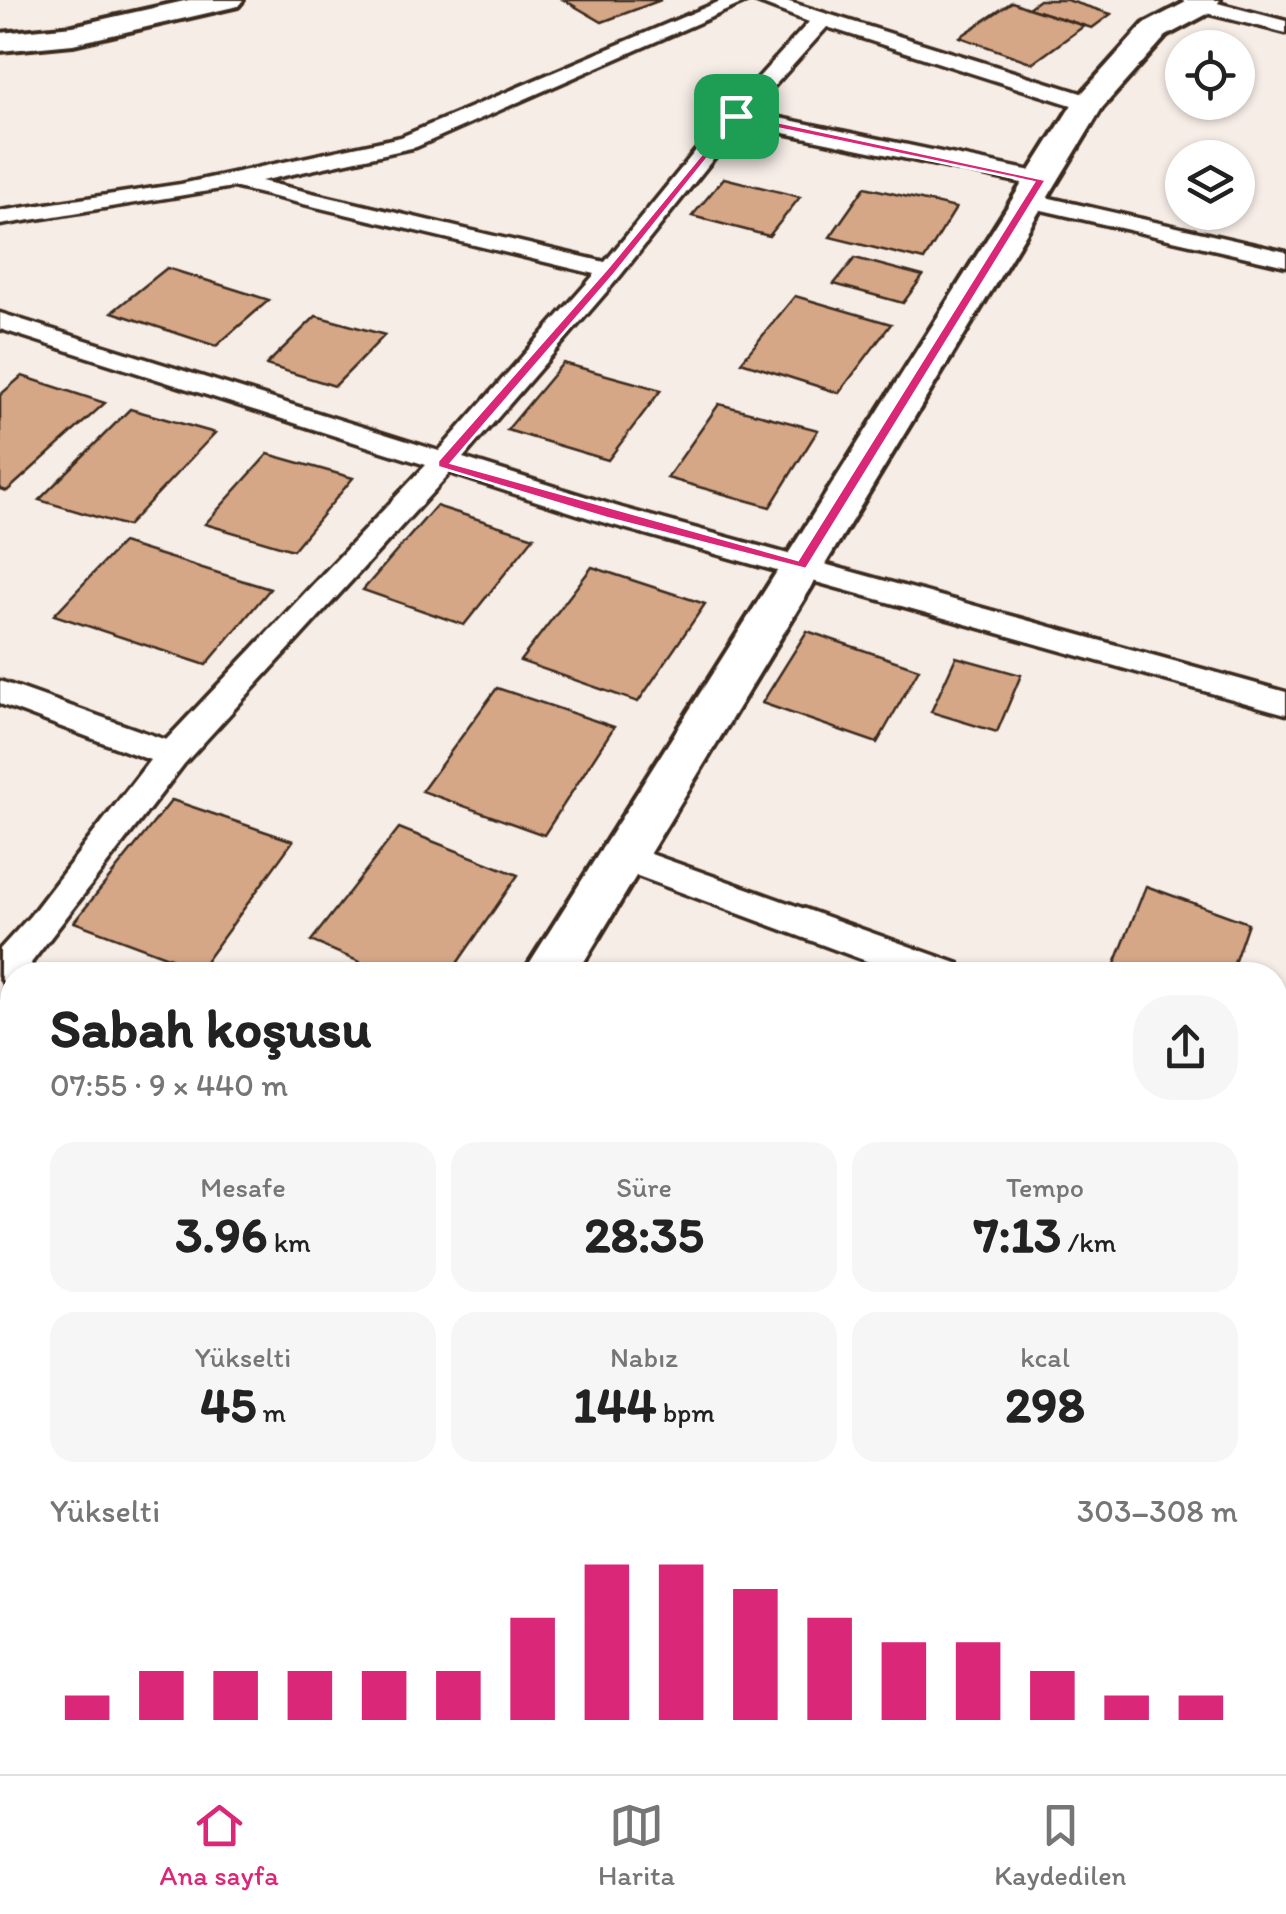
<!DOCTYPE html>
<html lang="tr">
<meta charset="utf-8">
<style>
body{margin:0;font-family:Itim,sans-serif;background:#f6f6f6;color:#222;height:100vh;display:flex;flex-direction:column;font-size:38px;white-space:nowrap}
*{box-sizing:border-box;margin:0}
p{font-size:32px;color:#767676}
.icon{flex:none;width:55px;height:55px;fill:none;stroke:currentColor;stroke-width:2;stroke-linecap:round;stroke-linejoin:round}
.map{position:relative;flex:1;overflow:hidden}
.drawer{position:absolute;left:0px;top:962px;width:1288px;height:812px;display:flex;flex-direction:column;background:#fff;border-radius:40px 40px 0 0;box-shadow:0 2px 8px #0004}
.drawer>*{flex:none}
.fabs{position:absolute;left:1165px;top:30px;display:grid;gap:20px}
.fabs a{display:grid;place-items:center;width:90px;height:90px;border-radius:50%;background:#fff;box-shadow:0 2px 8px #0004;font-size:50px}
.pin{position:absolute;display:grid;place-items:center;width:85px;height:85px;color:#fff;margin:-42px;border-radius:20px;box-shadow:0 5px 15px #0006}
.round{display:grid;place-items:center;flex:none;width:105px;height:105px;border-radius:40px;background:#f6f6f6}
.overview{display:flex;align-items:center;justify-content:space-between;height:170px;padding:0 50px}
h1{font-size:55px;font-weight:700;line-height:75px}
.stats{display:grid;grid-template-columns:repeat(3,1fr);gap:15px;height:170px;padding:10px 50px}
.stats div{display:grid;align-content:center;border-radius:25px;background:#f6f6f6;text-align:center}
.stats b{font-size:50px;font-weight:700}
.stats small{font-size:28px;font-weight:400}
.stats p{font-size:28px}
.chart{height:280px;padding:20px 50px}
.chart p{display:flex;justify-content:space-between}
.chart svg{width:100%;height:180px;margin-top:10px;stroke:#db2777;stroke-width:6}
.menu{display:flex;justify-content:space-around;align-items:center;height:140px;border-top:2px solid #e0e0e0;background:#fff;font-size:28px;color:#767676}
.menu a{display:grid;justify-items:center;gap:5px}
.menu .on{color:#db2777}
.map>svg:first-child{display:block}
</style>
<div class="map">
<svg width="1286" height="1774" viewBox="0 0 1286 1774">
<rect width="100%" height="100%" fill="#f7ede7"/>
<filter id="ink" filterUnits="userSpaceOnUse"><feTurbulence type="fractalNoise" baseFrequency=".01" numOctaves="2"/><feDisplacementMap in="SourceGraphic" scale="20" xChannelSelector="R" yChannelSelector="G"/><feConvolveMatrix kernelMatrix="1 2 1 2 8 2 1 2 1" color-interpolation-filters="sRGB"/></filter>
<g filter="url(#ink)">
<g fill="#d5a787" stroke="#3b2a1e" stroke-width="2.5">
<polygon points="564,0 661,0 602,22"/>
<polygon points="1039,0 1067,0 1111,14 1092,28 1028,8"/>
<polygon points="1012,2 1028,8 1084,26 1033,63 960,37"/>
<polygon points="724,178 800,197 769,236 692,216"/>
<polygon points="865,187 956,208 924,260 830,237"/>
<polygon points="855,258 923,276 903,303 834,284"/>
<polygon points="167,268 269,300 216,346 112,312"/>
<polygon points="795,296 891,324 839,393 741,362"/>
<polygon points="316,316 385,335 335,386 266,365"/>
<polygon points="563,363 661,390 608,460 507,430"/>
<polygon points="22,376 105,403 7,491 0,489 0,395"/>
<polygon points="719,404 818,430 770,507 667,478"/>
<polygon points="130,409 215,433 127,526 39,500"/>
<polygon points="268,454 353,478 293,550 205,524"/>
<polygon points="436,506 534,537 464,625 363,590"/>
<polygon points="122,543 270,589 206,665 54,615"/>
<polygon points="592,567 705,604 638,702 520,661"/>
<polygon points="807,631 919,669 877,743 762,703"/>
<polygon points="956,657 1021,675 997,732 931,712"/>
<polygon points="497,688 614,727 544,835 422,791"/>
<polygon points="172,800 293,841 200,969 74,922"/>
<polygon points="399,828 518,875 449,975 390,975 311,941"/>
<polygon points="1146,886 1248,923 1230,975 1111,974"/>
</g>
<g fill="none" stroke-linecap="round" stroke-linejoin="round">
<polyline stroke="#d1c6bf" stroke-width="64" stroke-dasharray="64 31" stroke-linecap="butt" points="61,1774 68,1762"/>
<defs>
<g id="street">
<polygon points="723,0 750,0 416,147 261,181 605,262 728,111 809,22 752,0 783,0 1097,98 1100,103 1097,108 1081,108 827,27 751,112 1041,173 1049,175 1053,180 1049,185 1041,187 741,124 620,276 463,458 622,508 1286,692 1286,714 602,522 450,473 184,764 31,963 36,975 12,975 12,988 5,986 0,975 0,949 30,916 150,760 0,704 0,681 166,740 426,465 0,329 0,313 439,451 595,274 233,187 0,225 0,211 181,184 401,137"/>
<polygon points="1182,0 1206,0 1286,21 1286,33 1194,10"/>
<polygon points="1028,193 1286,252 1286,266 1020,205 1016,200"/>
<polygon points="620,843 959,964 964,975 904,975 608,865 603,856 608,847"/>
<polygon points="1275,1078 1286,1082 1286,1116 1275,1112"/>
<polygon points="1275,1673 1286,1677 1286,1725 1275,1721"/>
</g>
<g id="secondary">
<polygon points="189,0 243,0 238,6 73,44 0,51 0,33 73,26"/>
<polygon points="1190,0 1220,0 1211,12 1166,36 1102,108 576,975 522,975 1073,103 1144,24"/>
</g>
</defs>
<use href="#street" stroke="#3b2a1e" stroke-width="7"/>
<use href="#secondary" stroke="#3b2a1e" stroke-width="8"/>
<use href="#street" fill="#fff" fill-rule="evenodd"/>
<use href="#secondary" fill="#fff" fill-rule="evenodd"/>
</g>
</g>
<path fill="#db2777" stroke="#fff" stroke-width="2.5" fill-rule="evenodd" d="M736,113L1046,180L806,569L607,518L438,467V461L607,269ZM738,120L1034,182L798,560L451,463L615,273Z"/>
</svg>
<div class="fabs">
<a><svg class="icon" aria-label="locate" viewBox="0 0 24 24"><circle cx="12" cy="12" r="6"/><path d="M12 2v4M12 18v4M2 12h4M18 12h4"/></svg></a>
<a><svg class="icon" aria-label="layers" viewBox="0 0 24 24"><path d="M12 4l9 5-9 5-9-5zM3 14l9 5 9-5"/></svg></a>
</div>
<div class="pin" style="left:736px;top:116px;background:#1e9e55"><svg class="icon" aria-label="arrive" viewBox="0 0 24 24"><path d="M6 21V4h12l-3 4 3 4H6"/></svg></div>
<section class="drawer">
<div class="overview"><div><h1>Sabah koşusu</h1><p>07:55 · 9 × 440 m</p></div><a class="round"><svg class="icon" aria-label="share" viewBox="0 0 24 24"><path d="M12 15V3M7 8l5-5 5 5M5 13v7h14v-7"/></svg></a></div>
<div class="stats">
<div><p>Mesafe</p><b>3.96<small> km</small></b></div>
<div><p>Süre</p><b>28:35</b></div>
<div><p>Tempo</p><b>7:13<small> /km</small></b></div>
</div>
<div class="stats">
<div><p>Yükselti</p><b>45<small> m</small></b></div>
<div><p>Nabız</p><b>144<small> bpm</small></b></div>
<div><p>kcal</p><b>298</b></div>
</div>
<div class="chart"><p><span>Yükselti</span>303–308 m</p>
<svg viewBox="0 0 160 44" preserveAspectRatio="none"><path d="M5 44V38M15 44V32M25 44V32M35 44V32M45 44V32M55 44V32M65 44V19M75 44V6M85 44V6M95 44V12M105 44V19M115 44V25M125 44V25M135 44V32M145 44V38M155 44V38"/></svg>
</div>
</section>
</div>
<nav class="menu">
<a class="on"><svg class="icon" aria-label="home" viewBox="0 0 24 24"><path d="M3 11l9-7 9 7M6 9v11h12V9"/></svg>Ana sayfa</a>
<a><svg class="icon" aria-label="map" viewBox="0 0 24 24"><path d="M3 6l6-2 6 2 6-2v14l-6 2-6-2-6 2zM9 4v14M15 6v14"/></svg>Harita</a>
<a><svg class="icon" aria-label="saved" viewBox="0 0 24 24"><path d="M7 4h10v16l-5-4-5 4z"/></svg>Kaydedilen</a>
</nav>
